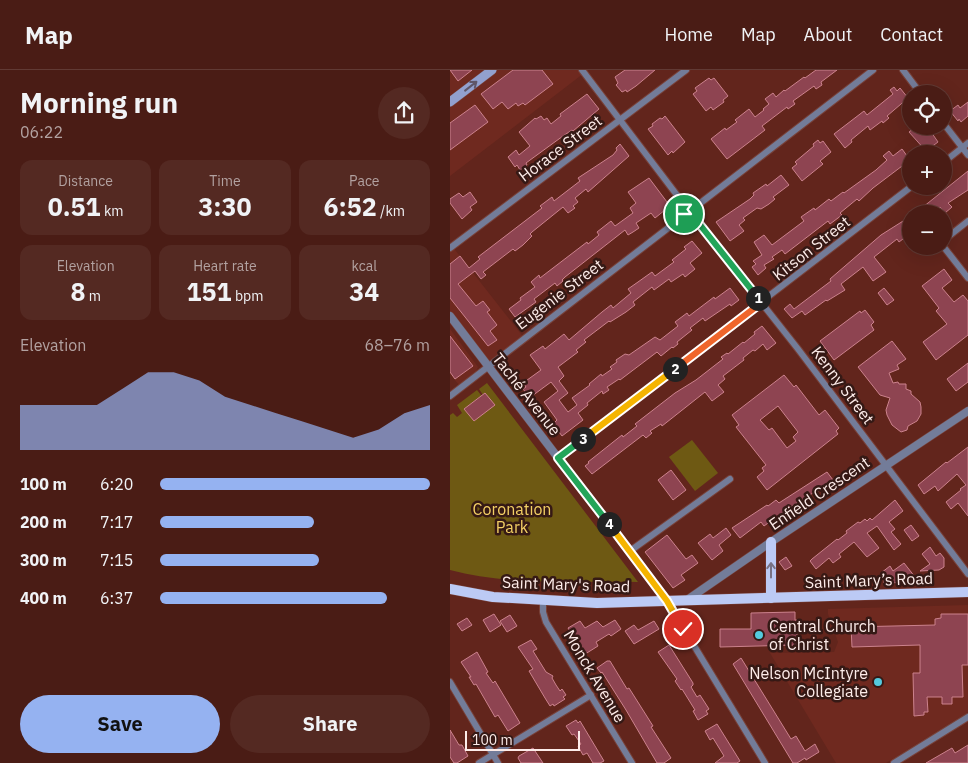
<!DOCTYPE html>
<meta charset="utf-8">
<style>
body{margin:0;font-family:"IBM Plex Sans",sans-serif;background:#542922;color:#f1f3f6;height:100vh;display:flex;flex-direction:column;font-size:19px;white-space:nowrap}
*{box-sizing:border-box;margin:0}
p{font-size:16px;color:#b2a1a0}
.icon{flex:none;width:28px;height:28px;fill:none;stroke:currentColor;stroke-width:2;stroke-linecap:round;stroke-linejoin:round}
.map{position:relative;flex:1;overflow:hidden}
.drawer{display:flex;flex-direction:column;background:#4a1c15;width:450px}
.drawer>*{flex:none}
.tools{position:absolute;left:452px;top:15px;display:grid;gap:10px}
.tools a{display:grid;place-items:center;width:50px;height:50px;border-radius:50%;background:#4a1c15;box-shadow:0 5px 20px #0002,0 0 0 1px #613a34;font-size:25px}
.scale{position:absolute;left:15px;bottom:12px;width:115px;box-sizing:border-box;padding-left:5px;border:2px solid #fdece9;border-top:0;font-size:14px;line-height:18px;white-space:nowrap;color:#fdece9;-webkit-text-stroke:4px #351915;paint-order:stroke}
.pin{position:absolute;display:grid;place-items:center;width:42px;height:42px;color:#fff;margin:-21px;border:2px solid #fff;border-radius:50%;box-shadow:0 1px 5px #0007}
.km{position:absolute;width:25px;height:25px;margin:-12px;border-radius:50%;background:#222;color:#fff;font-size:14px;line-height:25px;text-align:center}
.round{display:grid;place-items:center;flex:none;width:52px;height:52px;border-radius:26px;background:#542922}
.head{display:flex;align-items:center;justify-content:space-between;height:85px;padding:0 20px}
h1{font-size:28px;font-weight:700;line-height:38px}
.metrics{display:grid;grid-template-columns:repeat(3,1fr);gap:8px;height:85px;padding:5px 20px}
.metrics div{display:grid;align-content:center;border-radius:12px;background:#542922;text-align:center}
.metrics b{font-size:25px;font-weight:700}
.metrics small{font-size:14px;font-weight:400}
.metrics p{font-size:14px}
.chart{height:140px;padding:10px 20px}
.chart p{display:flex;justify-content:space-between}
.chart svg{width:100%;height:90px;margin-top:5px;fill:#95b2f1;opacity:.7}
.action{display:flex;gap:10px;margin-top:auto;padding:10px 20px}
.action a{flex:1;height:58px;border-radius:30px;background:#95b2f1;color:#111;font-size:20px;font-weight:700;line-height:58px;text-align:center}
.action a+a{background:#542922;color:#f1f3f6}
ul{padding:0 20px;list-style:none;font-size:16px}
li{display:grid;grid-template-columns:80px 60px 1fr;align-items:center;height:38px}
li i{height:12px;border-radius:6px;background:#95b2f1}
header{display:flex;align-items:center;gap:30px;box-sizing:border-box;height:70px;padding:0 25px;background:#4a1c15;border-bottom:1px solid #613a34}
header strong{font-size:24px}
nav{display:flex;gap:28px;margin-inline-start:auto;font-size:18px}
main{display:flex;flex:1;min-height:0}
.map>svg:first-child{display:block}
</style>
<header>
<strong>Map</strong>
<nav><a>Home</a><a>Map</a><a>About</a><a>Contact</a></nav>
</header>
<main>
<section class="drawer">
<div class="head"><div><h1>Morning run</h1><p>06:22</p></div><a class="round"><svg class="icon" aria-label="share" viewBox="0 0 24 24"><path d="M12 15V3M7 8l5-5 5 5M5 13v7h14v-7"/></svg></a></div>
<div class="metrics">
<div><p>Distance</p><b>0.51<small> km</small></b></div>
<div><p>Time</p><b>3:30</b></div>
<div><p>Pace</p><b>6:52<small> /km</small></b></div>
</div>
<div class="metrics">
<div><p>Elevation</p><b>8<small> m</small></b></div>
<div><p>Heart rate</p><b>151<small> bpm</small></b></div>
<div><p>kcal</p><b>34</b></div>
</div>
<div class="chart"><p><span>Elevation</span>68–76 m</p>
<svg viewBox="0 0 160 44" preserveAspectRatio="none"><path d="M0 44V22L10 22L20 22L30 22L40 14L50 6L60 6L70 10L80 18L90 22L100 26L110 30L120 34L130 38L140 34L150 26L160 22V44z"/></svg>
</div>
<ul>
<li><b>100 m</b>6:20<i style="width:100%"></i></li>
<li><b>200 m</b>7:17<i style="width:57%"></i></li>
<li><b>300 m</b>7:15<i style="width:59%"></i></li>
<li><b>400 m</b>6:37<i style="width:84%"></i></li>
</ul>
<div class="action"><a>Save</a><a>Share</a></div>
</section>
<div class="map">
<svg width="518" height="693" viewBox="0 0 518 693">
<rect width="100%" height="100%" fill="#62251c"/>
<g fill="#6f291f">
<polygon points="0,0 138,0 0,106"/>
<polygon points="2,176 74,268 38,297 3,251 0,253 0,178"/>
<polygon points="0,259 28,297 26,301 9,315 0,304"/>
<polygon points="518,535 518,642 436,693 386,693 320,583 384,582 388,572 378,544 378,539"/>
</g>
<g fill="#6e5913">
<path d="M37,313L188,512C125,511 60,516 0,500V345L3,343L7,347L12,343L7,335L27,320L31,325H33L29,319Z"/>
<polygon points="242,370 268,403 245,421 219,387"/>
</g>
<g fill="#8e4451" stroke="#cc828d" fill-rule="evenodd">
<polygon points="0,0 22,0 8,11"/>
<polygon points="63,0 92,0 103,14 75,35 73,33 68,36 66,33 58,39 52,32 43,39 31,24"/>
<polygon points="175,0 205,0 186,16 177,22 176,20 172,22 166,15 168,13 165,7"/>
<polygon points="366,0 387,0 371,12 372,15 366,19 364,16 343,31 345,34 338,39 337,37 312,56 315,60 277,89 261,69 275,58 276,60 287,52 285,50 299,39 305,47 314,40 313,39 319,34 315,29 323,23 326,27 334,20 335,21 354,7 355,8"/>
<polygon points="259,8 261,10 264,8 278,26 273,30 274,32 263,40 261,37 256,41 243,24 247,21 245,18"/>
<polygon points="444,17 447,21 450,18 458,28 437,46 439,48 433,53 432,51 420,60 418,56 401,70 402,72 395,78 384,64 414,41 417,45 443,24 440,20"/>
<polygon points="137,24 149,39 123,61 122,60 113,66 76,93 77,95 70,100 67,95 65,97 58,87 66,80 69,85 80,76 69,62 85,48 86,49 91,46 94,50 97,48 101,54 111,46 110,44"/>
<polygon points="518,32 518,46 511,52 509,49 508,51 500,41 508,35 510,38"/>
<polygon points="25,35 38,52 0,80 0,53"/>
<polygon points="215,46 235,72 223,83 222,81 218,85 198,59 203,56 202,54 210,48 212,49"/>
<polygon points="467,56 477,56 488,72 476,81 459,62"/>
<polygon points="368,70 370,73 373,71 381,82 370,91 373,94 352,111 342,98 347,94 345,92 364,76 363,74"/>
<polygon points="170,74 179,86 138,122 136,119 125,128 128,132 123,136 125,138 118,143 113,137 82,162 80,164 82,166 73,175 65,181 63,179 33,202 36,205 31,209 25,201 8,214 26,236 33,231 40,240 37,242 47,255 40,261 47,270 38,276 0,228 0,194 10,186 19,198 30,189 28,187 92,138 90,136 102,127 104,131 130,111 128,108 163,85 167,80 166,78"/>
<polygon points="452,79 460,90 423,118 409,131 407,129 390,143 392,145 380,154 378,151 335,184 332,180 322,187 324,189 314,195 316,198 308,205 302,197 306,194 303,191 312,185 304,172 314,165 322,175 354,151 351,147 364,138 365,140 379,129 381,131 393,122 394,123 426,100 437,90 433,86 439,81 443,86"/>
<polygon points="518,101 518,120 498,133 502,137 495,143 490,137 482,144 461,144 472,136 473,137"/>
<polygon points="331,105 339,115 323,127 325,129 319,134 311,139 307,138 293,148 295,150 289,155 294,161 280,171 266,152 300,129 304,125 303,123 316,114 317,116"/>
<polygon points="199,108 220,136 205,148 201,143 186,153 189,158 183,162 178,165 175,160 115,207 112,210 113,211 107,216 105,213 84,229 86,232 65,247 59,239 71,230 70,228 85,217 81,212 89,205 90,208 137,172 138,174 149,165 147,162 161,151 165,156 183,143 180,138 186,133 178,122"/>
<polygon points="20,122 27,132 20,137 22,140 12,149 0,133 0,129 9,123 13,127"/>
<polygon points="461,146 461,171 457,166 449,172 447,169 424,187 436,202 423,211 413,197 391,214 395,220 377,231 376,230 355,245 352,241 342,248 334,239 340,234 344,239 381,211 380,209 431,165"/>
<polygon points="242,171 252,183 240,193 245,199 235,207 233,204 221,212 219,209 204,220 202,217 183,232 185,235 176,242 160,252 159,251 134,270 136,272 126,280 128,282 108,297 114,306 109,311 118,323 109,330 118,342 127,335 122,328 140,315 139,314 151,304 152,306 162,299 160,297 167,292 166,290 175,284 179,285 205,267 210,270 228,256 225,252 237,243 239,246 264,227 265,229 280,218 289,230 281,236 280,234 255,251 253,248 240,258 242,260 227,272 228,274 223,278 222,277 211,286 207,282 170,310 169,309 157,317 159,320 153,324 152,321 137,333 138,335 128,343 133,350 112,366 103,354 107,350 94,332 108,321 101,312 82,326 80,323 78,325 73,319 76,317 73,313 91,300 80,285 93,276 95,279 114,264 119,270 152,242 161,235 163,238 181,223 178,219 188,212 202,202 205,206 224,192 222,190 236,179 234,177"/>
<polygon points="494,199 502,210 492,218 504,232 513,225 518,231 518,265 486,290 473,272 497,254 486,241 489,238 472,216"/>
<polygon points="434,218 444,230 437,235 428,223"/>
<polygon points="415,240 424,252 421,255 424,260 384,290 370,271 410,241 411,243"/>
<polygon points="312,256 326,273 317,280 313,274 305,281 303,280 293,288 294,290 273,306 275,309 268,315 274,322 262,331 255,322 212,356 211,354 200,361 202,363 196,368 193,365 142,404 135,396 139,393 138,392 172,365 173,367 187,356 185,354 225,323 246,310 273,289 271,287 277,283 278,284 293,272 294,273 305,264 304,262"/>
<polygon points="0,266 23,296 5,309 0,302"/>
<polygon points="442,271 456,289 447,295 449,299 439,303 443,313 448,312 449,314 456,314 456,319 461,321 461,324 470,332 471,337 471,344 467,351 458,356 457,360 451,362 442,355 437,345 436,340 440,328 430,325 408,297"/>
<polygon points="518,293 518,312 506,321 497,309"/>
<path d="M334,305L344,317L346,315L369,345L375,340L389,358L386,361L388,364L317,420L307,407L314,401L312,398L316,395L286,357L289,355L282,345ZM328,336L348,362L343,367L346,371L337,378L322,358L319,360L310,350Z"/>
<polygon points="35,323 45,335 24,351 14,339"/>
<polygon points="518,377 518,446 508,433 501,439 496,432 511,420 510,419 516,415 507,404 488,421 485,416 474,424 468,415 496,392 497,393"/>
<polygon points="221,400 236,420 223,430 208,410"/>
<polygon points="377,402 383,410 367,422 366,421 339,438 314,456 311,452 290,468 282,458 317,435 318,436 326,430 329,433 332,431"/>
<polygon points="445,430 453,441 439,452 445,459 441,462 451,474 444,480 427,456 417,463 429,478 417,487 404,472 389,484 391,487 383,493 379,488 366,499 360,491 362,489 387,469 388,470 397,463 396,461 408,452 410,453 415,449 417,451 420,448 422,450"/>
<polygon points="461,455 469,466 462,471 454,460"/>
<polygon points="276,458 281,465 269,475 273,481 262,490 248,473 260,464 263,468"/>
<polygon points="217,465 236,489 242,485 248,493 231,505 235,510 223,518 195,482"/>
<polygon points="480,477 486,486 490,483 494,488 494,497 489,500 470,501 480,494 472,484"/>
<polygon points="336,487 342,496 335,500 329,492"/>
<polygon points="454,493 469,512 434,513 434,506 431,503 440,496 443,501"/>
<polygon points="345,542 345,550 347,550 347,575 270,577 270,559 301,559 301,543"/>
<polygon points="44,544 51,555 40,562 33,550"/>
<polygon points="491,544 518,544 518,595 512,595 513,627 502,627 502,634 492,634 492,627 477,627 478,642 474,642 474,645 464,646 463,603 470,603 470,575 402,577 401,557 485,555 485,549 491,548"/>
<polygon points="60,545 67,556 57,562 50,551"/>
<polygon points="17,548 22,555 12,561 7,554"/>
<polygon points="165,550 171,559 161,566 159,564 146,572 148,576 132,586 127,578 130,577 118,558 130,551 135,558 147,551 153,557"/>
<polygon points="204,551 209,559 184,574 175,561 184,555 188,560"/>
<polygon points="81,570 87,579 83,581 96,602 103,606 102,608 106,615 110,621 112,619 116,625 113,627 115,629 104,636 103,634 100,636 95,628 79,601 83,599 68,577"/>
<polygon points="219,575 243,613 243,615 241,617 247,627 250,625 259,639 256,641 258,644 248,650 243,641 245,640 232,619 231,620 225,611 227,609 208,582"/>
<polygon points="27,582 38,602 36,603 43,613 45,611 70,653 58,661 48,645 45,647 26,614 24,615 19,607 21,607 11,592"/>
<polygon points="291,588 341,669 346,666 355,681 365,674 369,682 356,690 355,688 347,693 343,693 283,594"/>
<polygon points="157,591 160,591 177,619 179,618 203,656 201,657 221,688 214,693 207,693 176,640 152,602 151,603 147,598"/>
<polygon points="126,650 128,653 130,651 154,691 150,693 143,693 137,683 133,685 128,676 131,674 124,664 122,665 116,656"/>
<polygon points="267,654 290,691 287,693 265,693 274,686 263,668 260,670 255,661"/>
<polygon points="0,660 9,675 12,675 18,686 7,693 4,693 0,687"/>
<polygon points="518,675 518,693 476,693 502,678 505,683"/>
<polygon points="83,678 93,693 71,693 68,688 69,686"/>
</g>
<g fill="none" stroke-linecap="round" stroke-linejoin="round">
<defs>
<g id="minor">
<polyline points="132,0 236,137"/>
<polyline points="453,0 471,24"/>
<polyline points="494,54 518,85"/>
<polyline points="494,92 518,73"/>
<polyline points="244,138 423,0"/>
<polyline points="243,146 348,279 518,504"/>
<polyline points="494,170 518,151"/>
<polyline points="493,176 518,208"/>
<polyline points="0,178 236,0"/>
<polyline points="0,326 235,145"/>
<polyline points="108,388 462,116"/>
<polyline points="180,481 280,409"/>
<polyline points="93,531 93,542 96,552 182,693"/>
<polyline points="217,531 315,693"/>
<polyline points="0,612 48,693"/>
<polyline points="29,693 141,625"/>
<polyline points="444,693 518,647"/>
</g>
<g id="tertiary">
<polyline points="0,246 217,531"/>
<polyline points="237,530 321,472 518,341"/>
</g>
<polyline id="secondary" points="0,32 42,0"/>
<g id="trunk">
<polyline points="0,519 43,527 147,533 518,522"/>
<polyline points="321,528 321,472"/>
</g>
</defs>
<use href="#minor" stroke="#784139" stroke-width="8"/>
<use href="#tertiary" stroke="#784139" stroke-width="9"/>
<use href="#secondary" stroke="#784139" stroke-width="10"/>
<use href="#trunk" stroke="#784139" stroke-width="11"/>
<use href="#minor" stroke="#737c99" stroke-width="6"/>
<use href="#tertiary" stroke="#737c99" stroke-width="8"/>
<use href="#secondary" stroke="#92a0ce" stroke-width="9"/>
<use href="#trunk" stroke="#bccaf5" stroke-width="10"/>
</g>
<defs><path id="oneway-shaft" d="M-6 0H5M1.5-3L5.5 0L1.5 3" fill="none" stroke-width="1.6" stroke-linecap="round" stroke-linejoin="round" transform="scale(1.25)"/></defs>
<use stroke="#5f5668" href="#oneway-shaft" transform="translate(21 16) rotate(-38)"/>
<use stroke="#787285" href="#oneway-shaft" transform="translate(321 500) rotate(-90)"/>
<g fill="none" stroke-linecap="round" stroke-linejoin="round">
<defs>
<polyline id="split-1" points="234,144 238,147 243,146 308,228"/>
<polyline id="split-2" points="225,299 311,233 308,228"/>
<polyline id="split-3" points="133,369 225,299"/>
<polyline id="split-4" points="133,369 108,388 159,454"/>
<polyline id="split-5" points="159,454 217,531 233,559"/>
</defs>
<use href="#split-1" stroke="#fff" stroke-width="10"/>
<use href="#split-2" stroke="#fff" stroke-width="10"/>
<use href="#split-3" stroke="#fff" stroke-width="10"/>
<use href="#split-4" stroke="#fff" stroke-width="10"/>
<use href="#split-5" stroke="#fff" stroke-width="10"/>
<use href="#split-1" stroke="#22a559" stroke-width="6"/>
<use href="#split-2" stroke="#f0652b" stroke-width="6"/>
<use href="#split-3" stroke="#f5b400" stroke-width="6"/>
<use href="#split-4" stroke="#22a559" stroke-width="6"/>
<use href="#split-5" stroke="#f5b400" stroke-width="6"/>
</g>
<g fill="#54cade" stroke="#351915" stroke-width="2">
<circle cx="309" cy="565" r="5"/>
<circle cx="428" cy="612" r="5"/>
</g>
<g text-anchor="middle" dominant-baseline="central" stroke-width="5" stroke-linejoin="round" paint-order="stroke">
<g font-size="16" fill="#fdece9" stroke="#351915">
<text transform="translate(110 78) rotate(-37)">Horace Street</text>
<text transform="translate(361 178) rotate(-38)">Kitson Street</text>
<text transform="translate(109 224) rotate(-37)">Eugenie Street</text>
<text transform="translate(393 315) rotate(53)">Kenny Street</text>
<text transform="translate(77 324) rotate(52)">Taché Avenue</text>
<text transform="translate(369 423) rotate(-34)">Enfield Crescent</text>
<text transform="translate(419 510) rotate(-2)">Saint Mary’s Road</text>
<text transform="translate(116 514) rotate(2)">Saint Mary's Road</text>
<text transform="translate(145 606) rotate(59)">Monck Avenue</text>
</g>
<g font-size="16" fill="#f4d065" stroke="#351915">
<text x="62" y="439">Coronation<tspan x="62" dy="18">Park</tspan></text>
</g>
<g font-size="16" fill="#fdece9" stroke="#351915" text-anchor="start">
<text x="319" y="556">Central Church<tspan x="319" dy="18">of Christ</tspan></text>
<text x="418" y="603" text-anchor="end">Nelson McIntyre<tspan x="418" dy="18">Collegiate</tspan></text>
</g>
</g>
</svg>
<div class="tools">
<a><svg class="icon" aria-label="locate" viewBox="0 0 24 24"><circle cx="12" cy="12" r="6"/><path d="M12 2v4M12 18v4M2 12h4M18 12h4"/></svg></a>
<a>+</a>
<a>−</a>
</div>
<div class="scale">100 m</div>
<div class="pin" style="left:234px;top:144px;background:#1e9e55"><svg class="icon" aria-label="arrive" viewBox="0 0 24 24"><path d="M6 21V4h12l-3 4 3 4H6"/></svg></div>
<div class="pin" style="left:233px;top:559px;background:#d93025"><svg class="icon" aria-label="check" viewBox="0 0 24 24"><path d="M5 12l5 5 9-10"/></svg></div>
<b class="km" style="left:308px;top:228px">1</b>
<b class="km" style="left:225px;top:299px">2</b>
<b class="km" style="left:133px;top:369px">3</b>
<b class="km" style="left:159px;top:454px">4</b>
</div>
</main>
